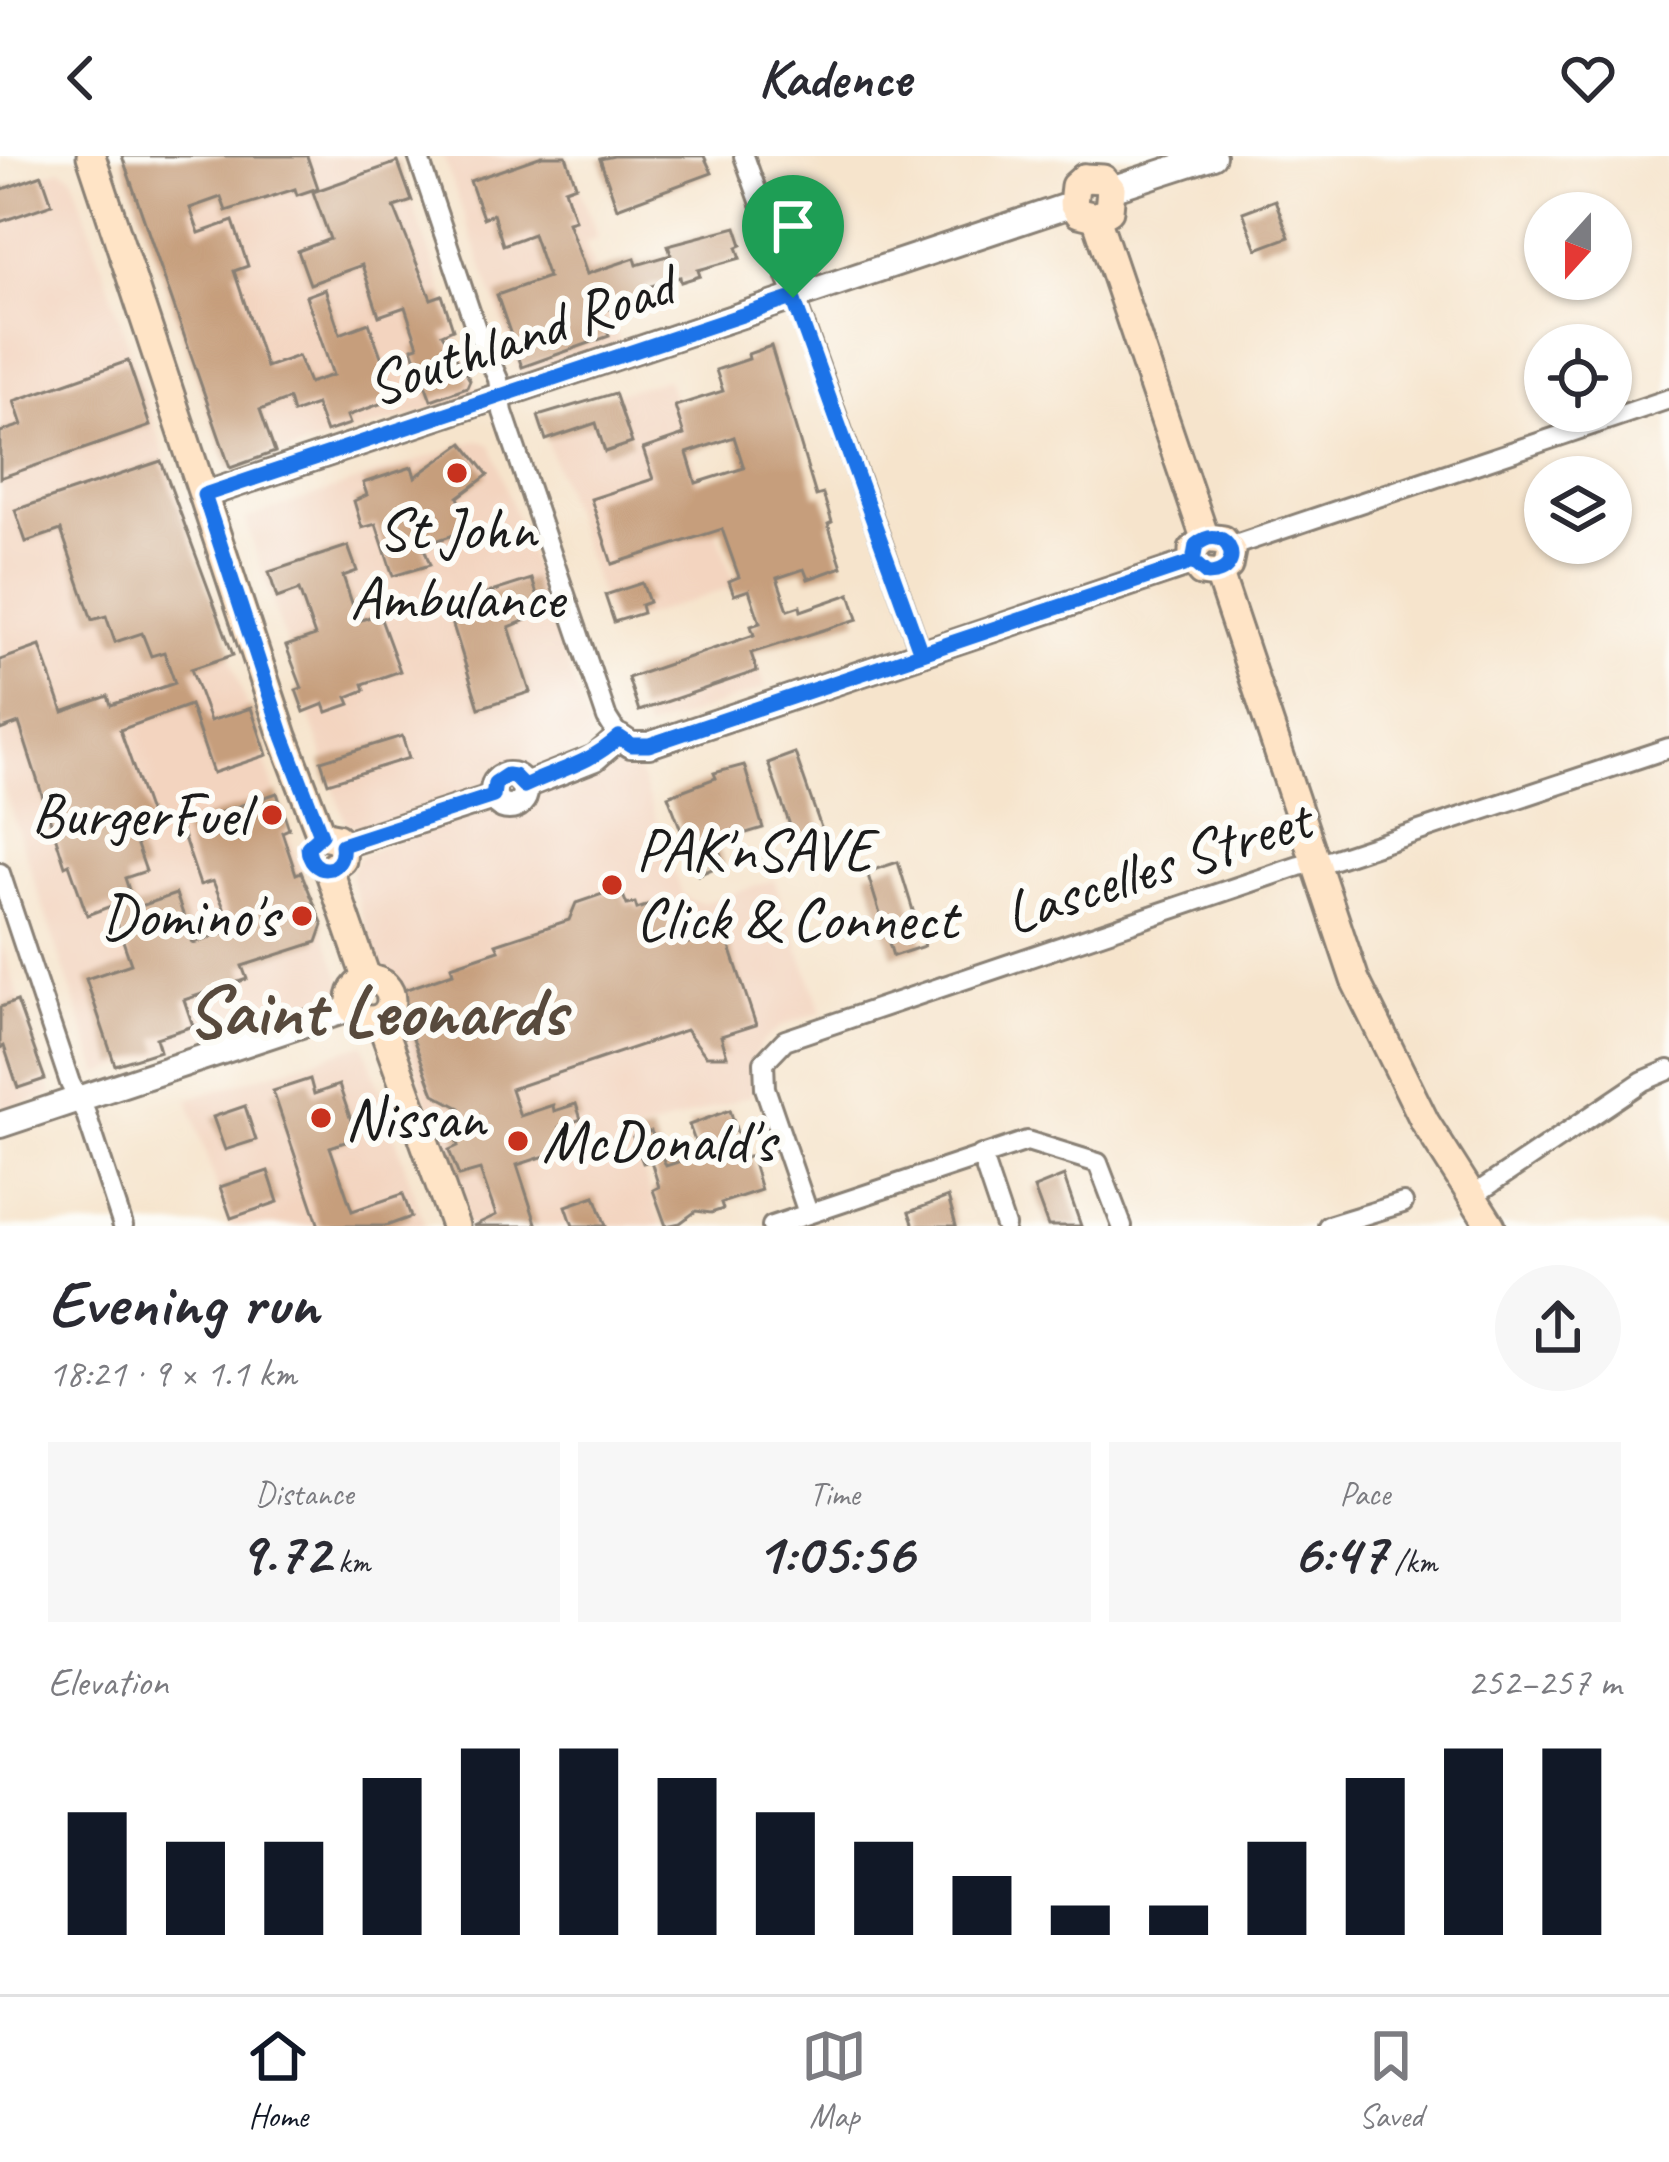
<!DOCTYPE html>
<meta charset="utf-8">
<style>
body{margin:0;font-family:Caveat,sans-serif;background:#f7f7f7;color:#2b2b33;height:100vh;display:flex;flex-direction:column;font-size:45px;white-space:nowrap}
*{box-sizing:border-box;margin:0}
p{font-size:39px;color:#7c7c81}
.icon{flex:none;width:66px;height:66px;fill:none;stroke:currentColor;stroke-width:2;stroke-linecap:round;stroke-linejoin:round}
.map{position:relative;height:1070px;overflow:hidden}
.drawer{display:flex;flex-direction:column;background:#fff;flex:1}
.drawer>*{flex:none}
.needle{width:78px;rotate:201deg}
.fabs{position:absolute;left:1524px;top:36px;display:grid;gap:24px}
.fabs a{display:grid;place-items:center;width:108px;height:108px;border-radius:50%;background:#fff;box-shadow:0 3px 9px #0004;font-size:60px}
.pin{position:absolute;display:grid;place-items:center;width:102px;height:102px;color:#fff;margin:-123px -51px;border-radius:50% 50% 50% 0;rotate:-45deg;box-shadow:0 0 12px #0007}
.pin .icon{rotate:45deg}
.round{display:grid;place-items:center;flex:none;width:126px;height:126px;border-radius:63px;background:#f7f7f7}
.head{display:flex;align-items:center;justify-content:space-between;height:204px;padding:0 48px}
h1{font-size:66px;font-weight:700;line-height:90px}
.stats{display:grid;grid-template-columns:repeat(3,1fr);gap:18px;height:204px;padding:12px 48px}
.stats div{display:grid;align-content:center;border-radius:0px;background:#f7f7f7;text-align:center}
.stats b{font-size:60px;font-weight:700}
.stats small{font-size:33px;font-weight:400}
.stats p{font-size:33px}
.chart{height:336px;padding:24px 48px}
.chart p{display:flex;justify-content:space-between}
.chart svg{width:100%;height:216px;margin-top:12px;stroke:#111827;stroke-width:6}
header{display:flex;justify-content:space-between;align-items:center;height:156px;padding:0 48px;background:#fff;font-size:54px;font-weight:700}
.dock{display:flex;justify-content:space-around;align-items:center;height:168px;border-top:3px solid #e1e1e2;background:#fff;font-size:33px;color:#7c7c81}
.dock a{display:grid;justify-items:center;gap:6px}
.dock .selected{color:#111827}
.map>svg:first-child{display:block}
</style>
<header><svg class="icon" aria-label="back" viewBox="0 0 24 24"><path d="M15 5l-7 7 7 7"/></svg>Kadence<svg class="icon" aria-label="heart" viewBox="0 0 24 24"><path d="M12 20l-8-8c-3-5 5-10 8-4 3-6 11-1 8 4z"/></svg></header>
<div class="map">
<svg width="1669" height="1070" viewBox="0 0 1669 1070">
<rect width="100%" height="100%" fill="#fdfcf7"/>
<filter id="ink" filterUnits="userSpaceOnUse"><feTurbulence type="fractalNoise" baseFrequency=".00833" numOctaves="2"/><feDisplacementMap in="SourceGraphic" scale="24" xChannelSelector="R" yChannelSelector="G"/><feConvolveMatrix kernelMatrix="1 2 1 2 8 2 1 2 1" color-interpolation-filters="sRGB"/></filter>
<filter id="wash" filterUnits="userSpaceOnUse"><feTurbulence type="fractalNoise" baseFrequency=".004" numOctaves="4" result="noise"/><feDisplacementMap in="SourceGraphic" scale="48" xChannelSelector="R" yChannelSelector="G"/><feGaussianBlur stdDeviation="2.7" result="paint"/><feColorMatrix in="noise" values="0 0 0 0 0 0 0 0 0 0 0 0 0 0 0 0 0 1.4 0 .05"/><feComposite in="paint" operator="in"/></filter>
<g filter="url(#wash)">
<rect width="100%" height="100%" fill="#f6e4cc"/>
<g fill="#f3d4bf">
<polygon points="121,0 396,0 479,239 228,314"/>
<polygon points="443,0 567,0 598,81 585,87 619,186 521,219"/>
<polygon points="61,13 73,20 301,716 348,840 99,918 0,622 0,34"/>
<polygon points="667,223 735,430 611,471 538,260"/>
<polygon points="479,284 491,289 594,585 590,594 396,664 366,671 346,669 245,363"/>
<polygon points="748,480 766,532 646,574 627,521"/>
<polygon points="612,604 636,607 682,738 690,744 704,747 774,724 822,856 782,870 762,886 751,906 752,939 631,979 662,1070 468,1070 402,871 396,868 393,836 377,811 351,721 353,712 358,702 380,691 491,653 505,658 526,649 529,640"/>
<polygon points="0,785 52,938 0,955"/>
<polygon points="364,888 425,1070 229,1070 188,943"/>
</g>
<g id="blocks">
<g fill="#c69e7b" fill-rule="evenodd">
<polygon points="122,0 307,0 318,32 297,39 295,33 226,55 221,41 190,52 199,77 233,65 248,110 234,115 266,211 298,200 309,227 333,219 306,140 325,133 340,178 369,167 396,242 347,260 350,268 326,276 316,249 293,257 289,243 260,254 275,296 230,312"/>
<polygon points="542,0 566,0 576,29 565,33 575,64 568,66 587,118 635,102 637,109 671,99 668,89 736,71 742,89 737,91 741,102 698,114 700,120 681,126 680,121 645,132 649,144 600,155 609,180 522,211 497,139 548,121 533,78 503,89 493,58 483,62 470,25"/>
<polygon points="614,0 704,0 712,17 617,52 600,3"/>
<polygon points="398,6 412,45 394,51 431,143 442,139 453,173 442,178 470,224 467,231 431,244 412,192 418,190 405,151 379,160 362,109 310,128 298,95 330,83 313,36"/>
<polygon points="42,19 52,48 0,66 0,34"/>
<polygon points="1275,44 1289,81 1257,93 1243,56"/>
<path d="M771,190L816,340L823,338L832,366L828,368L842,411L808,423L804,413L777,422L788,454L800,450L801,455L850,438L858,463L751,497L757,515L639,555L628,522L754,479L751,470L760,467L749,434L734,439L729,425L739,421L722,373L612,408L591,343L653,323L643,293L684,279L675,250L723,235L716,214L749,203L748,198ZM734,281L744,312L696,327L687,297Z"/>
<polygon points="128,205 150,270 0,322 0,276 22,269 14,245"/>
<polygon points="615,237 632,287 605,296 596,267 546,284 538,260"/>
<polygon points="463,287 488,319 458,341 469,374 423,389 430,409 393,420 376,368 362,372 354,345 367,339 363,327 412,311 415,321"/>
<polygon points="161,305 233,499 191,513 210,565 251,552 267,599 213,617 190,549 120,574 152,665 131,672 146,715 125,722 135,752 176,738 193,787 233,774 213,725 200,729 180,670 277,637 289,673 282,676 296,718 301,716 323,769 317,786 242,810 247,823 184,844 193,870 156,882 160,895 115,909 86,823 131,808 111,750 87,759 69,708 65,710 19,567 0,574 0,504 40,490 63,556 108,540 111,549 175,527 164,496 151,500 142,477 115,486 106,460 92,464 61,374 26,386 15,354"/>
<polygon points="348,390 357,415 343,420 358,465 379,458 400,515 363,528 365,534 347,541 350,548 327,556 324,548 304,556 296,534 302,532 286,490 315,480 299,434 277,442 269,416"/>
<polygon points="532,423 543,457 509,471 530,536 479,552 447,450"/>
<polygon points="642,427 649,446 641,449 643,457 614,466 605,439"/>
<polygon points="402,580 409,602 328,627 321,605"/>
<polygon points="795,597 825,683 798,692 768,607"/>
<polygon points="744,609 763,672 716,686 724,708 698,719 668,640 716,622 714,617"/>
<polygon points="898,706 924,790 893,800 867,716"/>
<polygon points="620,732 627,749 635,747 637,753 655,747 660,760 675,769 682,789 725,776 756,869 721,880 727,900 706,900 686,874 511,933 520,960 553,949 554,955 576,948 581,963 560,971 567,993 517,1009 537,1070 473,1070 496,1059 480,1014 459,1020 449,994 458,990 453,974 466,970 460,952 434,938 403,856 401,835 453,817 451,810 499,794 496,788 569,764 576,747"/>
<polygon points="17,845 45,923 18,932 4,890 0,892 0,851"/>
<polygon points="310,923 314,938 339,929 357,982 330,991 352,1055 403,1038 411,1061 386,1070 319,1070 273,935"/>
<polygon points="245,950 256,984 225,994 213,961"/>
<polygon points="730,954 745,1002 751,1000 761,1034 721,1047 723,1053 711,1057 696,1055 680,1067 666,1070 653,1034 659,1031 651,1005 643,1007 633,981 651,975 666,1010 700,999 689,969"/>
<polygon points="268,1015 278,1046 231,1062 220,1031"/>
<polygon points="1064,1020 1066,1027 1081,1070 1048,1070 1034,1032"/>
<polygon points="595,1040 606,1070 573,1070 566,1050"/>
<polygon points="948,1041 956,1070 914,1070 909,1056"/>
</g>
</g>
</g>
<g filter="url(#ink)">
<use href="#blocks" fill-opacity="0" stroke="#898074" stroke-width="3"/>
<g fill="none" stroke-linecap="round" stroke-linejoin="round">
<defs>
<g id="minor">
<polyline points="418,0 476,173 498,223 503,256 607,562 619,581"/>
<polyline points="744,0 921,497"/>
<polyline points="1229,391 1669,243"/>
<polyline points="0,717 70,927 86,958 123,1070"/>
<polyline points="981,999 1005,1070"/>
<polyline points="1471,1041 1643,925 1669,914"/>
<polyline points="808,1057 765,932 764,906 785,884 1299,710 1332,704 1669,592"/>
<polyline points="772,1070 1027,985 1098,1007 1122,1070"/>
<polyline points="1328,1070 1403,1047"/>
</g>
<g id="tertiary">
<polyline points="1111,33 1213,0"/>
<polyline points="204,339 1073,48"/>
<circle cx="509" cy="635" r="16"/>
<polyline points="524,630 595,602 619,581 631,589 649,589 1193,406"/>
<polyline points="342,689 493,641"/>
<polyline points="0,969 352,852"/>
</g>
<g id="secondary">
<polyline points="91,0 283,580 321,679"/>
<polyline points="1084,22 1103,23 1111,33 1109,54 1096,61"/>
<polyline points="1084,22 1075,30 1073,48 1079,57 1096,61"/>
<polyline points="1096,61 1205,382"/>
<polyline points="1205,382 1193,394 1193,406 1201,416 1219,418"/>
<polyline points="1205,382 1223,384 1231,395 1228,410 1219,418"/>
<polyline points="1219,418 1355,824 1425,966 1491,1070"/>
<polyline points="321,679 337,682 343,692 342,704 329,714"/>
<polyline points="329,714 367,824"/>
<circle cx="371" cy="844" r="20"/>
<polyline points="380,863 455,1070"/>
</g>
</defs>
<use href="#minor" stroke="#898074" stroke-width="24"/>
<use href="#tertiary" stroke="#898074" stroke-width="30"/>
<use href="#secondary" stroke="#898074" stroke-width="33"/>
<use href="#minor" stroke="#fff" stroke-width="18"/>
<use href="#tertiary" stroke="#fff" stroke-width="24"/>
<use href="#secondary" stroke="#ffe4c6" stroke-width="27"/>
</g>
</g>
<g fill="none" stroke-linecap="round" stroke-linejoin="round" filter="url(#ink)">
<defs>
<path id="route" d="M793,142L204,339L283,580L321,679L308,691C309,721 346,720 342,689L493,640L495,627L507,619L514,620L524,630C559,613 588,609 619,581L631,589H649L1193,406L1207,418C1250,417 1228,362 1196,389L1193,406L921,497L793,142"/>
</defs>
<use href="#route" stroke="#fff" stroke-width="24"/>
<use href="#route" stroke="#1a73e8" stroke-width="15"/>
</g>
<g fill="#c8321e" stroke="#fdfcf7" stroke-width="4.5">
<circle cx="457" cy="317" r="12"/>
<circle cx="272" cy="659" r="12"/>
<circle cx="612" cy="729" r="12"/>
<circle cx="302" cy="760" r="12"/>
<circle cx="321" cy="962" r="12"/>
<circle cx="518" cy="985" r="12"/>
</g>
<g text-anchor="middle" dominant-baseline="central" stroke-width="12" stroke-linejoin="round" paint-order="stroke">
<g font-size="60" fill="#1c1c1c" stroke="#fdfcf7">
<text transform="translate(520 179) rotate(-19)">Southland Road</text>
<text transform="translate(1157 710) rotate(-18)">Lascelles Street</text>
</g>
<g font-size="60" fill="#1c1c1c" stroke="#fdfcf7" text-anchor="start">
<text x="457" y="373" text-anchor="middle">St John<tspan x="457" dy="69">Ambulance</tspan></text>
<text x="248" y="659" text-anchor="end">BurgerFuel</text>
<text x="636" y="694">PAK'nSAVE<tspan x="636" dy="69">Click &amp; Connect</tspan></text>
<text x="278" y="760" text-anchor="end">Domino's</text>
<text x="345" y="962">Nissan</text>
<text x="542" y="985">McDonald's</text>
</g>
<g font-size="72" font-weight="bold" fill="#584a3d" stroke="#fdfcf7">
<text x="376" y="855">Saint Leonards</text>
</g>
</g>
</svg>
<div class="fabs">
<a><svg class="needle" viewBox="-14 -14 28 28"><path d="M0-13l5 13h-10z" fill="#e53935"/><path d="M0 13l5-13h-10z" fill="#7c7c81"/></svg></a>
<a><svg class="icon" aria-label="locate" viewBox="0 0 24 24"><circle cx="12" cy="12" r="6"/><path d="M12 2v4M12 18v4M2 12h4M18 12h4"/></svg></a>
<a><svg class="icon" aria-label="layers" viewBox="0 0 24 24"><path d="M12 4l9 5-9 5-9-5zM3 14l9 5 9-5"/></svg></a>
</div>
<div class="pin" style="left:793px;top:142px;background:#1e9e55"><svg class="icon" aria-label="arrive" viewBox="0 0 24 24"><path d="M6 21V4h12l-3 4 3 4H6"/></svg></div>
</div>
<section class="drawer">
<div class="head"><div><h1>Evening run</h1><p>18:21 · 9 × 1.1 km</p></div><a class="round"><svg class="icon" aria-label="share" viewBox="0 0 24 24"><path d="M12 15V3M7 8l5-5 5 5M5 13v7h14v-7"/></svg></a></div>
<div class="stats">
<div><p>Distance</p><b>9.72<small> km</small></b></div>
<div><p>Time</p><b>1:05:56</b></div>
<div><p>Pace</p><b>6:47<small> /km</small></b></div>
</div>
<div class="chart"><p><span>Elevation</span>252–257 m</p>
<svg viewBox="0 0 160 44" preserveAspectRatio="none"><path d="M5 44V19M15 44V25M25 44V25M35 44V12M45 44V6M55 44V6M65 44V12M75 44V19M85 44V25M95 44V32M105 44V38M115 44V38M125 44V25M135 44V12M145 44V6M155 44V6"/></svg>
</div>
</section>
<nav class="dock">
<a class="selected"><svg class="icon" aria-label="home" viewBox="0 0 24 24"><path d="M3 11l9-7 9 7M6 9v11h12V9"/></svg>Home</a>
<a><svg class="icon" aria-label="map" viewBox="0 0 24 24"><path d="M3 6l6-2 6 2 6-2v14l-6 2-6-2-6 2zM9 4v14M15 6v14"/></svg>Map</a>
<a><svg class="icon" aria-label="saved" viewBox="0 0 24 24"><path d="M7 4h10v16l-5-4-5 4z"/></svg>Saved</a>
</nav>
